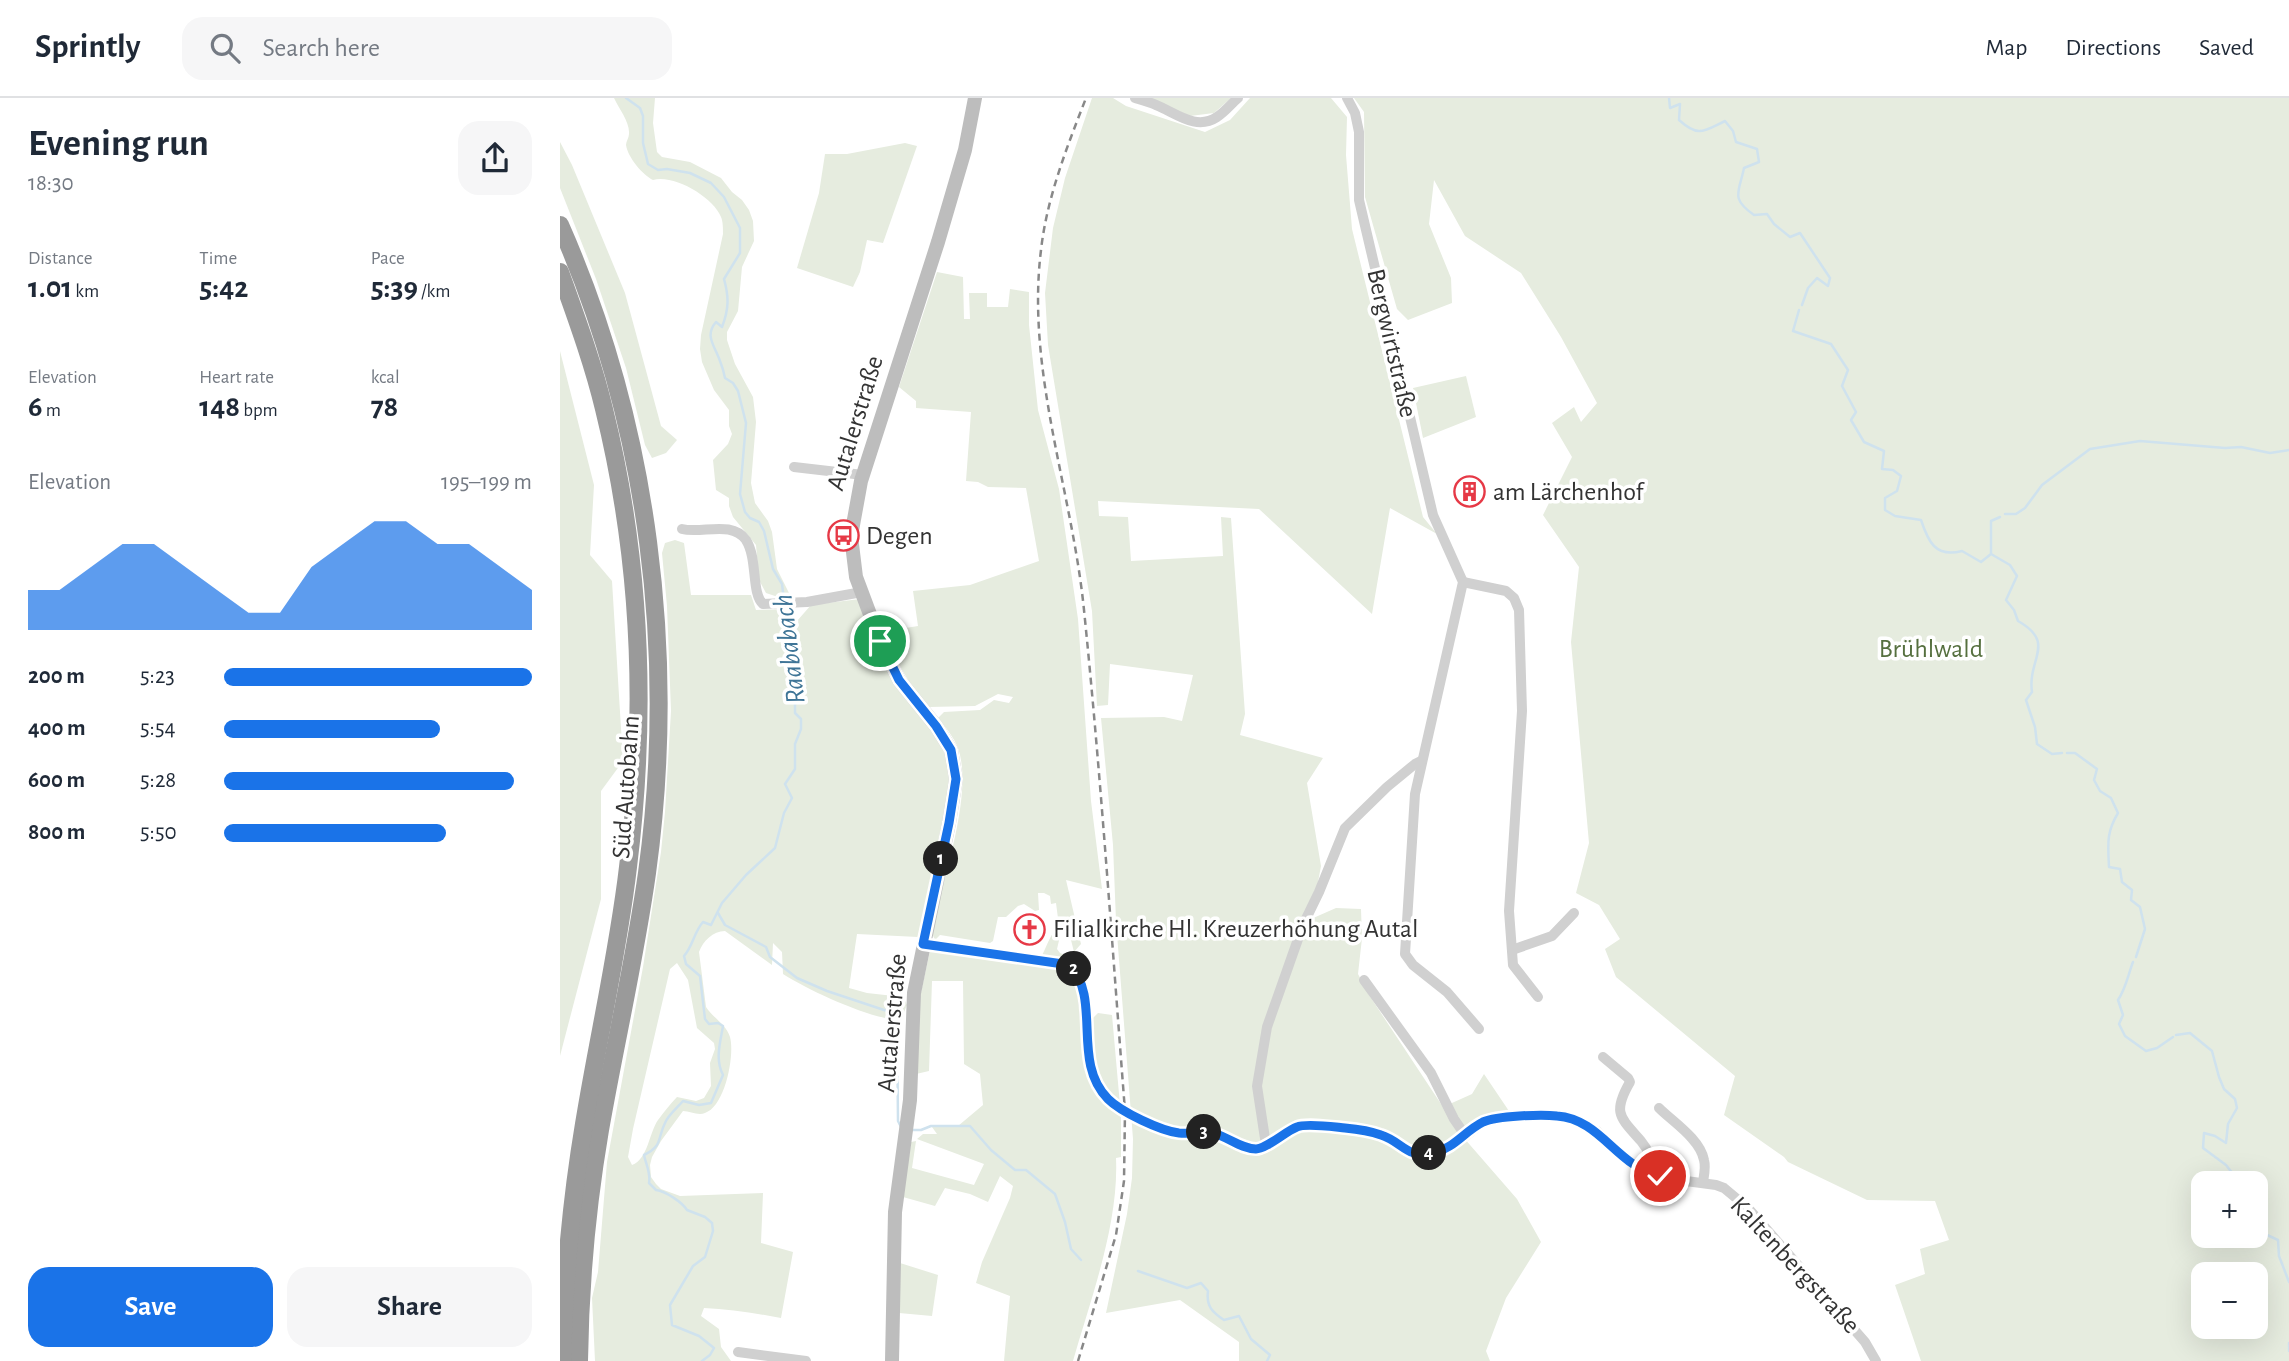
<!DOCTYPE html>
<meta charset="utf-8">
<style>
body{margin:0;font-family:"Alegreya Sans",sans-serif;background:#f6f6f7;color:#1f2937;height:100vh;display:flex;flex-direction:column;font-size:26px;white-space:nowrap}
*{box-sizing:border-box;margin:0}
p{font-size:23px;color:#747a83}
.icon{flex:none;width:38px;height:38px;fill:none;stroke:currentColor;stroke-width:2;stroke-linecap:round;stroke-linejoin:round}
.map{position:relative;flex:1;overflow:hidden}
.drawer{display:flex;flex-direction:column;background:#fff;width:560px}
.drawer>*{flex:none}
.tools{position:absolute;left:1631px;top:1073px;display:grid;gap:14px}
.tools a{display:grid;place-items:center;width:77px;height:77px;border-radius:14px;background:#fff;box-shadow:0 7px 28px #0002;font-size:35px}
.pin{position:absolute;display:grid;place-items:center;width:60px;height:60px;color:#fff;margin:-30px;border:4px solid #fff;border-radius:50%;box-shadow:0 2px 7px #0007}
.km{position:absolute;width:35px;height:35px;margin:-18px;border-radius:50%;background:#222;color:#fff;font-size:19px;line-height:35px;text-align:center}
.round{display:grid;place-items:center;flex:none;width:74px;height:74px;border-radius:21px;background:#f6f6f7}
.overview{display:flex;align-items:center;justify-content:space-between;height:119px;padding:0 28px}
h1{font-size:38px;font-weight:600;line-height:52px}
.stats{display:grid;grid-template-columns:repeat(3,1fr);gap:10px;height:119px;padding:7px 28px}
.stats div{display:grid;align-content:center}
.stats b{font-size:30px;font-weight:600}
.stats small{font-size:19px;font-weight:400}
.stats p{font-size:19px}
.chart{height:196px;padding:14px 28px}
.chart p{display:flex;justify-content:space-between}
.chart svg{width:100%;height:126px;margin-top:7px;fill:#1a73e8;opacity:.7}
.button{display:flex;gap:14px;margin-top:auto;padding:14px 28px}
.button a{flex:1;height:80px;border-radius:21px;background:#1a73e8;color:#fff;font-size:28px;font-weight:600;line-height:80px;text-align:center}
.button a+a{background:#f6f6f7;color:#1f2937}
ul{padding:0 28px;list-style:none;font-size:23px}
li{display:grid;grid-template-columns:112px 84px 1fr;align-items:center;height:52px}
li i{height:18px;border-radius:9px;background:#1a73e8}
header{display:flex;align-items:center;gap:42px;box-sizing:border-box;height:98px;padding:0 35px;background:#fff;border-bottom:2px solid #e0e1e3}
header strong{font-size:33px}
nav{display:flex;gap:38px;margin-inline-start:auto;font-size:24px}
.search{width:490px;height:63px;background:#f6f6f7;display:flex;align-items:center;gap:18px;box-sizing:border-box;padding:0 24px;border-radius:21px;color:#747a83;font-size:26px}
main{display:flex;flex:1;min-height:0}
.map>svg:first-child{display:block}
</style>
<header>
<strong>Sprintly</strong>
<div class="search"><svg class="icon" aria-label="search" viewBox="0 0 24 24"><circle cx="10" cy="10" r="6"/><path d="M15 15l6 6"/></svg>Search here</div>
<nav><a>Map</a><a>Directions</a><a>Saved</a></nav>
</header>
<main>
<section class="drawer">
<div class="overview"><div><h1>Evening run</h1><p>18:30</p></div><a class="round"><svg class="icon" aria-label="share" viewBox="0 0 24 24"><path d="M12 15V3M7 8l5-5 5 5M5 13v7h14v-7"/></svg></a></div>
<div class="stats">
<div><p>Distance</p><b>1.01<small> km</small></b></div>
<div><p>Time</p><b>5:42</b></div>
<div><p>Pace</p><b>5:39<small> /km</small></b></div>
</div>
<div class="stats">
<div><p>Elevation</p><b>6<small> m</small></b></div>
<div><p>Heart rate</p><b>148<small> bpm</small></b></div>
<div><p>kcal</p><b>78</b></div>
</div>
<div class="chart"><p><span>Elevation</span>195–199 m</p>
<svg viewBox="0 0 160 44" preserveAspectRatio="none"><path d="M0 44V30L10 30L20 22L30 14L40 14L50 22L60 30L70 38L80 38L90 22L100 14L110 6L120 6L130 14L140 14L150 22L160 30V44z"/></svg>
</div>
<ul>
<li><b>200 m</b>5:23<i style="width:100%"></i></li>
<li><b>400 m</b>5:54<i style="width:70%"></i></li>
<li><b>600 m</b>5:28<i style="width:94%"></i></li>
<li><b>800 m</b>5:50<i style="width:72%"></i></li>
</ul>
<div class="button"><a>Save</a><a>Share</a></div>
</section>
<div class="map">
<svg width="1729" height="1263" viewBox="0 0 1729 1263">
<rect width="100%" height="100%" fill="#fff"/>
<g fill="#e6ecdf" fill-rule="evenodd">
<path d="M54,0H95L93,25L97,54L102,59L130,64L161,80L172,94L182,102L189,112L193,123L194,143L182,169L178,213L167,234V242L175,266L193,299L196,324L191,385L195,405L208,423L212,434L217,471L229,495L228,499H218L206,495L199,482L196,447L173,419L169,408V400L156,392L153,362L168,346L172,336L169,328V312L154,292L142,264L140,251L141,237L163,136C163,131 163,123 161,119C153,99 114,76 93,82C83,77 68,60 66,47C66,43 69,40 69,36C70,24 59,11 54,0Z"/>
<polygon points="532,0 553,0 566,8 645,34 670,22 690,0 771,0 787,19 786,57 792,131 863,419 877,436 830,410 812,516 699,411 538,403 539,418 568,419 571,463 663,458 661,419 671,420 685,616 680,637 763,660 747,685 761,768 751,821 776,810 801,811 802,840 798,876 809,897 883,1009 912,996 924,976 951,1016 927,1016 897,1032 957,1101 981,1144 946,1200 926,1253 930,1263 679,1263 679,1244 620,1202 546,1215 567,1116 572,1080 573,1041 556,823 553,747 541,620 604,619 622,623 633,577 550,566 548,607 537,608 532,513 488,247 485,195 493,130 505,80"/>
<polygon points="588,0 671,0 654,15 630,18"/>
<path d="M794,0H1729V1263H1361L1335,1187L1365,1176L1360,1151L1389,1142L1375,1103L1307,1102L1228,1064L1224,1059L1164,1017L1175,978L1056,879L1045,851L1060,841L1039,807L1016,795L1029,745L1011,544L1019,469L983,417L1012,359L992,325L1014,309L1021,324L1037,305L1001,239L961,175L905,138L874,82L869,126L891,180L892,205L848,222L837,211L805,99L804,14ZM1643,1085H1696V1138H1643ZM1643,1176H1696V1228H1643Z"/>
<polygon points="0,44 12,67 65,195 101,328 117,342 106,355 92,360 85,347 66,270 36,181 0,90"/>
<polygon points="345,45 357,48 323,145 307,142 300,174 293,189 237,170 259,95 265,56 287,56"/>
<path d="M377,174L403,179L404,221H410L409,195H427V209H448L450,191L469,194V227L478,312L499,391L518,521L531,703L542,791L506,782L521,846L514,854L509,834L505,832L501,834L497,851L500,855L508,858V863L481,859C487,849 489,837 499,828L496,805L491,806L490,798L484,795H478L479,812L475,813L464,806L458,808L446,819H438L433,843L430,845L380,837L375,842L371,833C382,785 411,704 400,657C397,643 387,631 378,620L384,614L420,612L434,602L449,605L453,599L438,596L415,608L369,609C346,582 337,567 327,533L358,528L353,493L410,487L479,463L466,390L428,389L418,384L406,383L411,314L356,310V303L339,289Z"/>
<polygon points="0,253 34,387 30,457 52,483 63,663 41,693 41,801 0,958"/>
<polygon points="906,278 916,319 863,340 853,290"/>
<path d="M115,442L124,445L131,497H191L196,512L232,511L237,523L251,507L300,501L377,638L388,664L391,684L358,839L297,836L289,890L307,895L343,899L347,907L344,914L336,922C304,918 250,893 223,876L222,854L213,845L212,867L165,833C153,833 143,843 139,854L146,909C153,920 166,926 170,939C175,957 165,1009 145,1015C138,1018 130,1013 123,1013L101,1043L92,1059L90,1067L91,1079L96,1086L101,1091L120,1098L203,1095L201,1145L233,1154L221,1220C195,1215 169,1211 144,1210L141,1218L159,1231L161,1249L171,1263H35L32,1200L38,1174L47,1064L83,869L101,754L105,714L111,613L107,508L102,455L105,445ZM117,865L128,882L137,930L154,945L155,951L150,965L151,988L144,1000L136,1003L117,999C110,1006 104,1014 98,1022C89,1035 88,1061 72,1067L68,1059L73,1031L110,871Z"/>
<path d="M378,852L503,871C528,881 519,944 525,967C527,975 530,986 534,993C539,1003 553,1011 561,1019V1059L556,1060C559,1126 531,1200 513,1263H444L450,1198L416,1185L422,1164L450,1100L453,1088L440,1078L428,1104L410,1096L385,1090L375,1108L343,1099L351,1044L356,1043L352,1070L414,1087L424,1066L357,1041L363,1036H377L372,1029L398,1028L423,1007L420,976L404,966L403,883H372L369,973L356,976L358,908L370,853Z"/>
<polygon points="538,915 552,917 560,1007 540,987 535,976 530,923"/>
<polygon points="340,1165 378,1177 372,1218 339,1215"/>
</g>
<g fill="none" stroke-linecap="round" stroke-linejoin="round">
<g stroke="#cfe2ee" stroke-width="2.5">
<path d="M66,0L80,10L83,18V45L88,66L98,72L107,71L130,75L151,85L164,99L180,130V155L164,181C169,199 169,211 162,229L156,224C144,238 155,248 160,263C162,268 164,275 165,280L173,285L178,293L186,325L180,396L185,414L190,420L199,424L204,433L213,471L222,486L224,503"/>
<path d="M1109,0L1110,10L1120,6L1119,22C1139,40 1144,33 1165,23L1173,33L1176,44L1197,51L1199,64L1184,70C1179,95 1170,100 1194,117L1207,116L1214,126L1230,139L1240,135L1270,180L1268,188L1257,180L1248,190L1242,207"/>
<path d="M1239,212L1233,233L1271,246L1288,272L1282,288L1296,314L1291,322L1304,344L1324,353L1322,371L1333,372L1341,378L1337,393L1325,400V412L1335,418L1361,422C1368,443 1375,460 1402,453L1421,464L1431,456L1450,467L1457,478L1446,502L1454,512L1458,523C1497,545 1467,561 1472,594L1466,602L1475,629L1477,646L1492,656L1502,655"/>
<polyline points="1445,416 1456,416 1465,410 1482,387 1530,351 1580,343 1665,350 1681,349 1710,355 1729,352"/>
<polyline points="1431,456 1431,423 1440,419"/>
<path d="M1507,655H1515L1537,671L1534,682L1540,693L1551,700L1558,715C1546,735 1548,746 1549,769L1560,771L1562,784L1572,792L1571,802L1580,809L1585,831L1576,859"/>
<polyline points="158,815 165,827 206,849 210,859 237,880 267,893 330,914 337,925 338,1023 341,1029"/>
<path d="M1573,864C1568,877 1566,890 1558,902L1563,917L1559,926L1565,938L1586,953L1597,950L1613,939"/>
<polyline points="1616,937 1630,935 1652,953 1659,979 1664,991 1675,1001 1677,1010 1668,1026 1666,1045 1655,1038 1644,1035 1643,1050 1666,1067 1680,1085"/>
<polyline points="350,1032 361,1032 371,1028 410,1028 431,1052 455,1072 466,1072 495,1096 505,1124 511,1151 521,1162"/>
<polyline points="1696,1099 1704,1113 1696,1132 1718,1142 1719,1158 1729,1184"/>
<path d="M578,1173L627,1190L641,1185L648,1193C646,1208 652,1214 664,1222L679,1218L691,1241L710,1257L707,1263"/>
<polyline points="1729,1245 1729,1253"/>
<path d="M142,1263L150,1257L154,1250L139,1238L112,1227L110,1207L133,1168L145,1159L153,1133L152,1125L145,1119L127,1112C122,1104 105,1093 96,1092L89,1085C91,1075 86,1067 84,1057C103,1048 97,1041 105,1025C108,1017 117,1010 123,1003L139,1007L151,1005L163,977C155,962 160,945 163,928L158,925L149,926L145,921L140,878L126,866L124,858C133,848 134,834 143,824L151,827L162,805L186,777L215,750L224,715L232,700L225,686L235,671V646L241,631V621L235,615V606L240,589C227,578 233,564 235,549L223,529L226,521L225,509"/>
</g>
<g stroke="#d0d0d0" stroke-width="10">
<path d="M575,0C582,2 590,4 596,7C616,15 636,33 657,19C665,14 671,6 678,0"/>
<polyline points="787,0 795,15 799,34 799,102 873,417 903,484 855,696 845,856 853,867 887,894 919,931"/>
<polyline points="234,369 303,377"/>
<path d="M122,431C142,436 172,422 186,442C198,461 191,495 203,506L247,504L302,494"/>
<polyline points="903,484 946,493 954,500 959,512 962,613 949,813 953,867 978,899"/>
<polyline points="363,846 510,867 517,874 522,890 530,970 535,986 550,1003 589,1025 616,1034 650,1034 667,1039 688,1050 699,1052 739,1028 784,1030 823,1037 853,1056 874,1055 894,1047 925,1023 956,1019 1005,1019 1037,1033 1059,1056 1082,1073 1111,1081 1156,1087 1164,1090 1188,1110 1305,1244 1316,1263"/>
<polyline points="952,852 992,838 1014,815"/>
<polyline points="804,882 871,975 894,1021 905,1037"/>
<path d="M1043,959L1068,980L1070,984C1052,1015 1060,1019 1081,1043C1089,1053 1095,1066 1100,1078"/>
<path d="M1099,1010C1113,1024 1140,1041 1144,1062C1146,1069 1144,1077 1143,1084"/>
<polyline points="706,1047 697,988 707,929 743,827 759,794 785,730 827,689 855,666 861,663"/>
<polyline points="178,1254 246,1263"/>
</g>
<polyline stroke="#bdbdbd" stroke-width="14" points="332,1263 335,1114 350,1002 354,895 389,725 396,681 391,652 376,628 339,582 320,543 296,479 291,438 301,383 378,144 405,52 415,0"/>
<g stroke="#9a9a9a" stroke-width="18">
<path d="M0,127C89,328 117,557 87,775C75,861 55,946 40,1032C27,1108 20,1186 19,1263"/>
<path d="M0,174C16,219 33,265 44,311C81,461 87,616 68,769C58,855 38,940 24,1026C11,1104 4,1183 2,1263"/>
</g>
<path stroke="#888" stroke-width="2.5" stroke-dasharray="7 5" stroke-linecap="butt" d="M518,1263L556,1137L564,1083L565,1013C552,846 541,679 524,512C512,392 466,273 481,152C487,99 507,49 526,0"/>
</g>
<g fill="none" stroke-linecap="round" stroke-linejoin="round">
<defs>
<path id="route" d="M320,543L339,582L376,628L391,652L396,681L389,725L363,846L510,867C542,902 511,964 548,1001C561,1014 601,1033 619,1035C632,1036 644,1033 656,1036C669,1040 682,1051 696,1051C706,1051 726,1033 737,1029C746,1025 774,1029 785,1030C796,1031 810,1033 821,1037C843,1044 846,1061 874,1055C894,1050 905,1033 923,1024C937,1018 981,1016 997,1018C1041,1021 1057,1069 1100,1078"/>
</defs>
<use href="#route" stroke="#fff" stroke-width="14"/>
<use href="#route" stroke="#1a73e8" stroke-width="9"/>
</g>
<defs>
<symbol id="building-ring" viewBox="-11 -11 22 22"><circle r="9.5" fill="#fff" stroke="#e63946" stroke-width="1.5"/><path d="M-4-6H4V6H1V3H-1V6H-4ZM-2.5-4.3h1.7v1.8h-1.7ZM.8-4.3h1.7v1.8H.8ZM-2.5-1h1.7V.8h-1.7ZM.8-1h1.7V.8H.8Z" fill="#e63946"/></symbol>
<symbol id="bus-ring" viewBox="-11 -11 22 22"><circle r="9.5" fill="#fff" stroke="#e63946" stroke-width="1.5"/><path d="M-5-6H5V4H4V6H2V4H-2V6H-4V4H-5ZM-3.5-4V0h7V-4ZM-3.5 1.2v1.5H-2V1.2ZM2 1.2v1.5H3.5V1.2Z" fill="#e63946"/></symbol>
<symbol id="church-ring" viewBox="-11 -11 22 22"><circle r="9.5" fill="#fff" stroke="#e63946" stroke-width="1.5"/><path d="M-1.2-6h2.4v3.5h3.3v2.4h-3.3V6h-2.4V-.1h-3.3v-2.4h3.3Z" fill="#e63946"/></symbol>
</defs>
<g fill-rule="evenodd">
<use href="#building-ring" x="892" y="376" width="35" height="35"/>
<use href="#bus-ring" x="266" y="420" width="35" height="35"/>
<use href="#church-ring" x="452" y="814" width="35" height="35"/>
</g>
<g text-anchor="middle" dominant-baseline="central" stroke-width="7" stroke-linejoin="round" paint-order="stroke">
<g font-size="26" fill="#333" stroke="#fff">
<text transform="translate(832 245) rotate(77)">Bergwirtstraße</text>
<text transform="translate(295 325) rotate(-73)">Autalerstraße</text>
<text transform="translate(66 689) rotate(-86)">Süd Autobahn</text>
<text transform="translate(332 925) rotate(-85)">Autalerstraße</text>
<text transform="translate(1235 1167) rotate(47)">Kaltenbergstraße</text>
</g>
<g font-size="26" fill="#333" stroke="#fff" text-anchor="start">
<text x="933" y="394">am Lärchenhof</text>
<text x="306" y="438">Degen</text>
<text x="493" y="831">Filialkirche Hl. Kreuzerhöhung Autal</text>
</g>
<g font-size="26" fill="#56703f" stroke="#fff">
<text x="1371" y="551">Brühlwald</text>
</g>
<g font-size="28" font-style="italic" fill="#3f7597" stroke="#fff">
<text transform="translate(230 551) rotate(-97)">Raababach</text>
</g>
</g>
</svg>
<div class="tools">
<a>+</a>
<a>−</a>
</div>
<div class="pin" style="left:320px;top:543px;background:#1e9e55"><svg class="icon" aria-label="arrive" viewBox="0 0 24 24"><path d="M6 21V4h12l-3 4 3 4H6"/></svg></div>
<div class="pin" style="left:1100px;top:1078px;background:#d93025"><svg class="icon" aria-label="check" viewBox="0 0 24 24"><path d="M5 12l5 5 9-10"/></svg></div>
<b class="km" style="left:381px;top:761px">1</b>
<b class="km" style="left:514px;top:871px">2</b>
<b class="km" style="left:644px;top:1034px">3</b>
<b class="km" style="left:869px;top:1055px">4</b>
</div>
</main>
